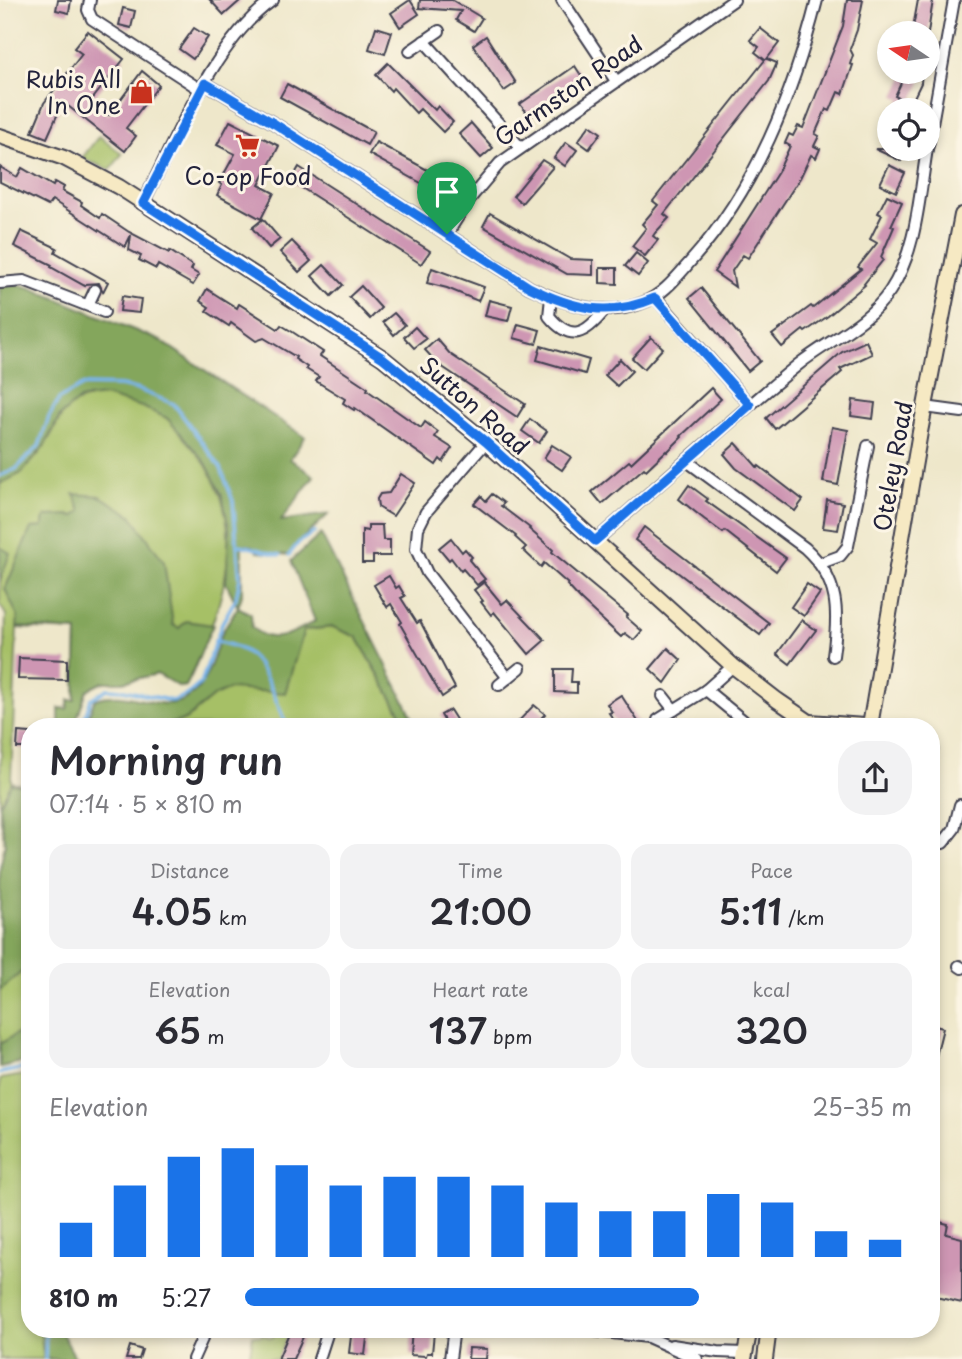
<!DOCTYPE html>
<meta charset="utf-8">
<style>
body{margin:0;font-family:"Playpen Sans",sans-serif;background:#f2f2f3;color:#2b2b33;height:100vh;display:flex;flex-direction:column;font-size:26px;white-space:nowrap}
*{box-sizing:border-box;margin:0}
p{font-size:23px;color:#7c7c81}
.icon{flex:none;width:38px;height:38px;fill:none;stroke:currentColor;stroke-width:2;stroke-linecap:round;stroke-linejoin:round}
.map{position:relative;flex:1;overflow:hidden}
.side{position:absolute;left:21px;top:718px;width:919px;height:620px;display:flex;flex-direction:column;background:#fff;border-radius:28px;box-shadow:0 4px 10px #0003}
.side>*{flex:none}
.needle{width:46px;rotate:283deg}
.controls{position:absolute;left:877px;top:21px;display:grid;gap:14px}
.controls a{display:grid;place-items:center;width:63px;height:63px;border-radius:50%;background:#fff;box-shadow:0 4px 10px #0003;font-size:35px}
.pin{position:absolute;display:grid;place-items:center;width:60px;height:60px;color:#fff;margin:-72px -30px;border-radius:50% 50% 50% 0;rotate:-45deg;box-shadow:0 0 7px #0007}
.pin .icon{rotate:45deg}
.round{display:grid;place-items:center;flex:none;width:74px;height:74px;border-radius:28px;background:#f2f2f3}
.summary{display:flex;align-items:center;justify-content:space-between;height:119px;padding:0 28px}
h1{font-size:38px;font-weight:600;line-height:52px}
.figures{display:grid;grid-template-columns:repeat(3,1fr);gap:10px;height:119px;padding:7px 28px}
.figures div{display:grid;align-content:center;border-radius:18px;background:#f2f2f3;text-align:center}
.figures b{font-size:35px;font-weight:600}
.figures small{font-size:19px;font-weight:400}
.figures p{font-size:19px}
.chart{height:196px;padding:14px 28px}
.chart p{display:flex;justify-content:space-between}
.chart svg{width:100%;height:126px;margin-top:7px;stroke:#1a73e8;stroke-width:6}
ul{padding:0 28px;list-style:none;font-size:23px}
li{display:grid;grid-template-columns:112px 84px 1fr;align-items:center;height:52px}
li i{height:18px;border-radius:9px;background:#1a73e8}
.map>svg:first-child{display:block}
</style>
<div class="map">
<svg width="962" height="1359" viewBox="0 0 962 1359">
<rect width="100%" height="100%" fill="#fcf5e5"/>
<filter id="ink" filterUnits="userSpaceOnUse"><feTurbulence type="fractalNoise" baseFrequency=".0143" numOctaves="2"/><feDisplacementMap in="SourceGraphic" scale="14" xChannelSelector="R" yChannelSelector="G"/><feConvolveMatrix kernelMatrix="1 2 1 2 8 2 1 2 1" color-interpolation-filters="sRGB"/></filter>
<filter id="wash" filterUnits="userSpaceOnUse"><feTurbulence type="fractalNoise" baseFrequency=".00686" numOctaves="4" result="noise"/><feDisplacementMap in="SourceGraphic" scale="28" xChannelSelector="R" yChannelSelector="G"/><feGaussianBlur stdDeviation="1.57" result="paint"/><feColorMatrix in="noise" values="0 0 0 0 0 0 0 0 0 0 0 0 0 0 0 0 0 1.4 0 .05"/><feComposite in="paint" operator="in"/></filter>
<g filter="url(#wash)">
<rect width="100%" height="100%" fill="#eee7ca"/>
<g fill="#a6c066" stroke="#647150" stroke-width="2">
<polygon points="99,136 122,154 110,170 82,158"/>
<path d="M104,396C124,402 148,406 165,417C175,424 183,437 191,445C243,505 234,573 205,642C199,657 194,673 186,686L180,687L157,674L122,682H103L87,690L74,726H59V708L67,709L69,700H75L77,631L17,628L11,782L30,786C30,810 26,838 30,862V1060L0,1067V869L5,844L0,815V786L6,615L0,605V484C19,474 34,463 45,445C66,412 60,401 104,396Z"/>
<polygon points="333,627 357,637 408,726 159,726 185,720 214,696 230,688 285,692 304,630"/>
<polygon points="30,1074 30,1328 40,1328 44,1359 0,1359 0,1079"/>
<polygon points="276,1328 291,1328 278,1359 249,1359 253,1335 261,1336 262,1334 271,1338 274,1336"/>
</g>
<g fill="#84a65b" stroke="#53644b" stroke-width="2">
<path d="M15,284L31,288L161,341L305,437L290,459L314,476L281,521L329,514L299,542L289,555L258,552L252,546L242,545V595L238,607L251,614L252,627C272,648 294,632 315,621L291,561L321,534L417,726H408L357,637L333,627L304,630L285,693L230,689L214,696L185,720L159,726L124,722L113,726H84L95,699C120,691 134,700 159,703C202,709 210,666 221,635C225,626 232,616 238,607L226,583L229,529L222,495L206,463L167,418L142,407L104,396L80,399L60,416L45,445L22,473L0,484V287Z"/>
<polygon points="74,494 100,496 131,515 164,562 173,625 179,628 186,621 213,625 186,686 180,687 157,674 122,682 103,682 87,690 74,726 59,726 59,708 67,709 69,700 75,700 77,631 17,627 18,617 5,589 31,528 43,527 43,521 46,516 69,515 73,517 81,511"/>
<polygon points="0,547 10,553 0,582"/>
<path d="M11,783L30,786C30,810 26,838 30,862V965L0,990V869L5,844L0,805Z"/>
<polygon points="30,1030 30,1060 0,1067 0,1044 16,1034"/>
<polygon points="40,1328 59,1328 76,1359 44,1359"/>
</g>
<polygon fill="#79b5eb" stroke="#4e6c93" stroke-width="2" points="931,746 939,752 936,782 931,810"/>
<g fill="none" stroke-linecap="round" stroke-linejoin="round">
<g stroke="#79b5eb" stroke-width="3.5">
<polyline points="0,476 16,469 39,446 49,417 59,399 84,385 121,386 139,390 174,404 221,468 233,501 240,579 236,598 222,623 201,683 187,695 172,701 124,690 107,689 91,699 82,726"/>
<path d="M238,545C253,546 264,553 280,555"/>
<polyline points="289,555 299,542 315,532"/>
<path d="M215,641C227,644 242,647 251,656C267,672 278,706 287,726"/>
<polyline points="0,1073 30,1067"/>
<polyline points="45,1359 46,1328"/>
</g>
</g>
<g id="blocks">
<g fill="#ce96b3">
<polygon points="58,0 71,0 69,13 56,10"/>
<polygon points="210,0 241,0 224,15"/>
<polygon points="410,0 419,14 400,27 391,13"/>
<polygon points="420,0 452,0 482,18 474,31 456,20 461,11 419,8"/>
<polygon points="847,0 863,0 857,30 850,49 853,55 850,64 853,65 843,94 838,92 830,111 826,109 815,134 819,136 814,146 820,149 816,158 811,155 800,178 748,258 743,255 732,271 735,287 714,272 778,172 790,146 785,143 789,134 793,136 798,126 803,128 843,26"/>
<polygon points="918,0 933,0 928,33 912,33"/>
<polygon points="123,8 135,11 131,28 119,25"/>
<polygon points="376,27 392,32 385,54 369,49"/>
<polygon points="194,28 208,37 193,59 179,49"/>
<polygon points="760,28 779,43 767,59 777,63 769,81 664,214 669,218 655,233 653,236 658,240 645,256 632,246 646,228 642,224 658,205 653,201 765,60 755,52 759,47 750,40"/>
<polygon points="88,31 124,59 91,101 109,115 142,71 159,85 126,128 136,136 125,151 63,102 47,138 32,132 44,103 82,54 74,48"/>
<polygon points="486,36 516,83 504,91 473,45"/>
<polygon points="388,63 435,110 438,106 453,122 443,132 420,109 416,113 393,88 391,91 376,75"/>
<polygon points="575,66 584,80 530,117 520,104"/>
<polygon points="906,72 922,72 921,83 908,110 896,110 901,99 895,96"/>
<polygon points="287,84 374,132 367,145 280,97"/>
<polygon points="230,121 279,146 259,185 274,193 261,219 217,195 222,185 219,183 235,154 217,145"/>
<polygon points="471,123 493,148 481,158 459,134"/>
<polygon points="590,125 601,133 589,149 578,141"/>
<polygon points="376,142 455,185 448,198 369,154"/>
<polygon points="566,142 577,150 565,166 554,158"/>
<polygon points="875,149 907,149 901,161"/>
<polygon points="542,160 553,167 522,203 513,196"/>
<polygon points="889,165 905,173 896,192 880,184"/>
<polygon points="0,167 17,177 22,168 53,186 55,182 64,187 62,191 82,202 81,205 100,218 102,214 129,232 169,253 170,251 193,266 191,270 199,275 193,285 158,265 156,269 139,260 141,256 129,250 131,235 125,247 52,200 48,206 0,182"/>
<polygon points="299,167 430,251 421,264 291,181"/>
<polygon points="887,195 902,202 891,226 894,227 881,257 883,260 864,284 865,285 828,316 805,332 803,330 782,347 772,335 811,306 813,308 861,269 858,267 877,243 870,239 882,215 878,213"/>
<polygon points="490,213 570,259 593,260 593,275 567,274 483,226"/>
<polygon points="263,219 280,239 269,248 252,228"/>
<polygon points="21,231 57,248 55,252 108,282 103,292 99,283 86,284 85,286 51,267 52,265 14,246"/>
<polygon points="292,241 311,261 299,272 280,252"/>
<polygon points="636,253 648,263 638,276 625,266"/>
<polygon points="324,265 343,285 331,296 312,276"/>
<polygon points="432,268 484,287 478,301 447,288 427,283"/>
<polygon points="600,268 617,268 617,284 600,283"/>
<polygon points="361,286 381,308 370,319 349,297"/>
<polygon points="701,288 760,361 748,371 689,298"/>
<polygon points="207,289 237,308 239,304 278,329 281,325 291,331 323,352 320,356 368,388 367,390 401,414 421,428 425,422 438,432 435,437 452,448 443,462 440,459 436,465 355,408 354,410 343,403 345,399 316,381 319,377 306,369 307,367 295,359 296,357 264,338 256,341 231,323 229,326 206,311 209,307 200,301"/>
<polygon points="122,296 141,299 139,313 120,311"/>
<polygon points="489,300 512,306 508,321 485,316"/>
<polygon points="394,313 405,325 394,335 383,322"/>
<polygon points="518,324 540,330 536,344 514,338"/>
<polygon points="415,327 426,339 414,348 404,337"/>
<polygon points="651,337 663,348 644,369 632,358"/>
<polygon points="437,339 450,354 525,404 517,417 438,364 425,350"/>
<polygon points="866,341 872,354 840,369 842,372 775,429 766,418 842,352"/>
<polygon points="541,346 589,360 585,374 537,360"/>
<polygon points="620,359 632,371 617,386 605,375"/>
<polygon points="711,388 721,399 681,436 682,437 667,452 666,451 646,470 644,468 602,504 592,492 629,461 631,463"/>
<polygon points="853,400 875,403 873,419 851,416"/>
<polygon points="530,419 547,431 539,443 522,431"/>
<polygon points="832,427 848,430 838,485 823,482"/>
<polygon points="736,443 758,468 759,466 803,500 795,511 736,468 724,454"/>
<polygon points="552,445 571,457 562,470 544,458"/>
<polygon points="401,474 415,483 393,516 378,507 377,499 380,494 389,493"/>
<polygon points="689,485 708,499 706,501 786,558 776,571 725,531 723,533 704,519 679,499"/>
<polygon points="492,494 504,503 501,506 530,528 529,529 553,550 552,552 628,615 626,617 642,631 634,640 625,633 621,637 581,600 567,585 568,584 544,563 541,567 523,550 526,547 515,537 516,536 474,504 481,496 486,501"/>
<polygon points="827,500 843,503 838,530 823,528"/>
<polygon points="368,525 382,525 383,540 390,540 390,556 373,556 373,563 362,563 362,530 368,531"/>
<polygon points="644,527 769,623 760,635 635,540"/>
<polygon points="451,538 462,552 465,549 472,557 469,560 485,579 477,585 463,569 461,571 451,558 449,560 439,548"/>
<polygon points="389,576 396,588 399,586 405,596 401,598 417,623 420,621 455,688 442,697 400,624 402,622 391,604 387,607 374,585"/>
<polygon points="484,582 502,604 507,600 545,640 529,654 494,612 491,615 481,602 483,601 474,590"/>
<polygon points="807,584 820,593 804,616 791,607"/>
<polygon points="802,620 816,630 790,664 777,654"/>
<polygon points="668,648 681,660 665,683 650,669"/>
<polygon points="19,658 67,660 67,680 18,679"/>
<polygon points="555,669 572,669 571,682 577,682 577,693 555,692"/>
<polygon points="621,695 641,726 618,726 609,713 612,712 607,704"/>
<polygon points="534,705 545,714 534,726 514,726"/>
<polygon points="450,710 460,726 447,726 441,715"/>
<polygon points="18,732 30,733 30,748 17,748"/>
<polygon points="931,1025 943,1028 935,1060 931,1060"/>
<polygon points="931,1220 948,1224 946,1234 962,1238 962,1303 931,1296"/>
<polygon points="291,1328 307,1328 293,1359 278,1359"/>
<polygon points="352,1328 368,1330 365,1355 349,1353"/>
<polygon points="412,1328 428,1328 428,1332 434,1332 432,1353 427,1353 426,1356 410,1355"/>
<polygon points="130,1346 142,1350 139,1359 126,1359"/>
<polygon points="469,1348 487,1349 486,1359 468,1359"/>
</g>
</g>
</g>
<g filter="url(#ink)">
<use href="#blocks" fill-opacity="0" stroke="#414050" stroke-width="2"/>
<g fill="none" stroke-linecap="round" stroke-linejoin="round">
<defs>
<g id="street">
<polyline points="90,0 88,10 92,19 201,90"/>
<polyline points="562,0 616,81"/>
<polyline points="424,41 520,147"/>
<polyline points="410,51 439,31"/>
<path d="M205,83L275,124L529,287C564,304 604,318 642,303C662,296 676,278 690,262C756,189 793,94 817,0"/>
<polyline points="928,146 954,0"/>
<path d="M143,203C176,139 214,41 273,0"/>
<polyline points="447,234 468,201 500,163 734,0"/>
<polyline points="0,283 24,281 104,312"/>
<polyline points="655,297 750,405"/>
<path d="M551,298L549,316C571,343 586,334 605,310"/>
<polyline points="88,305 95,290"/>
<polyline points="925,407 962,412"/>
<polyline points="486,442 426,512 418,528 416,549 427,573 508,678"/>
<path d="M687,461L805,548C840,580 839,613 833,656"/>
<path d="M595,541C663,482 729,421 799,364C828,341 869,323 890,291C917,250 919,197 927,149"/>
<polyline points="821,563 840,556 848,546 868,446"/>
<polyline points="499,685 520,668"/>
<polyline points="706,690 750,726"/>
<polyline points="663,696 674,710"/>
<polyline points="658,720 706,690 733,666"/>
<polyline points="943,843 954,829 960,805"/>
<polyline points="959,966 962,968"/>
<polyline points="567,1328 648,1337 697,1359"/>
<polyline points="672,1345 718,1352 744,1353"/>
<polyline points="193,1359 202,1339 203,1328"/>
<polyline points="319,1359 329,1328"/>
<polyline points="450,1359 454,1328"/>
</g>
<g id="secondary">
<polyline points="0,136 64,158 119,187 383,358 486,442 733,666 777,700 815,726"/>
<polyline points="810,722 864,726"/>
<polyline points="870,726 920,432 962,215"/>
<polyline points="744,1359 750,1328"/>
<polyline points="765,1359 769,1328"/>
</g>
</defs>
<use href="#street" stroke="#414050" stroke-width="14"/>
<use href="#secondary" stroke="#414050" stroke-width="18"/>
<use href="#street" stroke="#fff" stroke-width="10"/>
<use href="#secondary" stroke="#f6e9c3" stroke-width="14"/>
</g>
</g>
<g fill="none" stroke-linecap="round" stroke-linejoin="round" filter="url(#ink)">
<defs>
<path id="route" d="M205,83L275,124L529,287C573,309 609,318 655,298L750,405L595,541L486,442L383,358L143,203Z"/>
</defs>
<use href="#route" stroke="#fff" stroke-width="14"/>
<use href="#route" stroke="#1a73e8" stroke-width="9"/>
</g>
<defs>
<symbol id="shop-bare" viewBox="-9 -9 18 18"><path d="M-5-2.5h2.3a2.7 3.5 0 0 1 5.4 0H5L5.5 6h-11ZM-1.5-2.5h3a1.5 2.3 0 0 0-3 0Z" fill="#c8321e" stroke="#fcf5e5" stroke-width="2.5" paint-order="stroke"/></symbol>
<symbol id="supermarket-bare" viewBox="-9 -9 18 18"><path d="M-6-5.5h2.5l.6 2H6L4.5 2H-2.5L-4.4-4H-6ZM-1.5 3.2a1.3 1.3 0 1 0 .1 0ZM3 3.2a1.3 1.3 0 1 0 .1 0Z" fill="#c8321e" stroke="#fcf5e5" stroke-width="2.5" paint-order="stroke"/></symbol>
</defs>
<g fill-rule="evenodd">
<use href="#shop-bare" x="124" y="74" width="35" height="35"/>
<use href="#supermarket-bare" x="230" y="128" width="35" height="35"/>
</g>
<g text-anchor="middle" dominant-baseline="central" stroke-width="6" stroke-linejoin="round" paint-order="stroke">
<g font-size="23" fill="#22223b" stroke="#fcf5e5" text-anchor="end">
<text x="121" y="78">Rubis All<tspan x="121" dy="26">In One</tspan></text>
<text x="248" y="175" text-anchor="middle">Co-op Food</text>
</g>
<g font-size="23" fill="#22223b" stroke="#fcf5e5">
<text transform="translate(568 90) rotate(-35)">Garmston Road</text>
<text transform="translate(475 405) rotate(41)">Sutton Road</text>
<text transform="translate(892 466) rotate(-80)">Oteley Road</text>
</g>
</g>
</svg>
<div class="controls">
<a><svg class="needle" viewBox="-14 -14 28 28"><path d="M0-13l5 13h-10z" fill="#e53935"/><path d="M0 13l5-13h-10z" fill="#7c7c81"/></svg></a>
<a><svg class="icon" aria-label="locate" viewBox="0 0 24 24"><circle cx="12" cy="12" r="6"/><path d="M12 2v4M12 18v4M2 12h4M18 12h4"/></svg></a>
</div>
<div class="pin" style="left:447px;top:234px;background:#1e9e55"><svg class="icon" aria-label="arrive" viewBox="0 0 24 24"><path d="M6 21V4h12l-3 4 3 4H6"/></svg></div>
<section class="side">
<div class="summary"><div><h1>Morning run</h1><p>07:14 · 5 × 810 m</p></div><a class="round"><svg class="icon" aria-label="share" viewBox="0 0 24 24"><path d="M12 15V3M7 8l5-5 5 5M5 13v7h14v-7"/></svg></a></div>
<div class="figures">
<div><p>Distance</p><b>4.05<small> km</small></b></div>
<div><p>Time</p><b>21:00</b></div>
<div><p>Pace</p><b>5:11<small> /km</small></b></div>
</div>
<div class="figures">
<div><p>Elevation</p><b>65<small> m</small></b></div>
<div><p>Heart rate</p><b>137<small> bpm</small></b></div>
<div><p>kcal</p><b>320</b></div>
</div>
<div class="chart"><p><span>Elevation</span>25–35 m</p>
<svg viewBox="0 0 160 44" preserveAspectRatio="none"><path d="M5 44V32M15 44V19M25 44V9M35 44V6M45 44V12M55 44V19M65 44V16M75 44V16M85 44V19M95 44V25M105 44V28M115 44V28M125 44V22M135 44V25M145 44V35M155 44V38"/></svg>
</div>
<ul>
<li><b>810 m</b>5:27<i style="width:68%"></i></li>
</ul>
</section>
</div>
